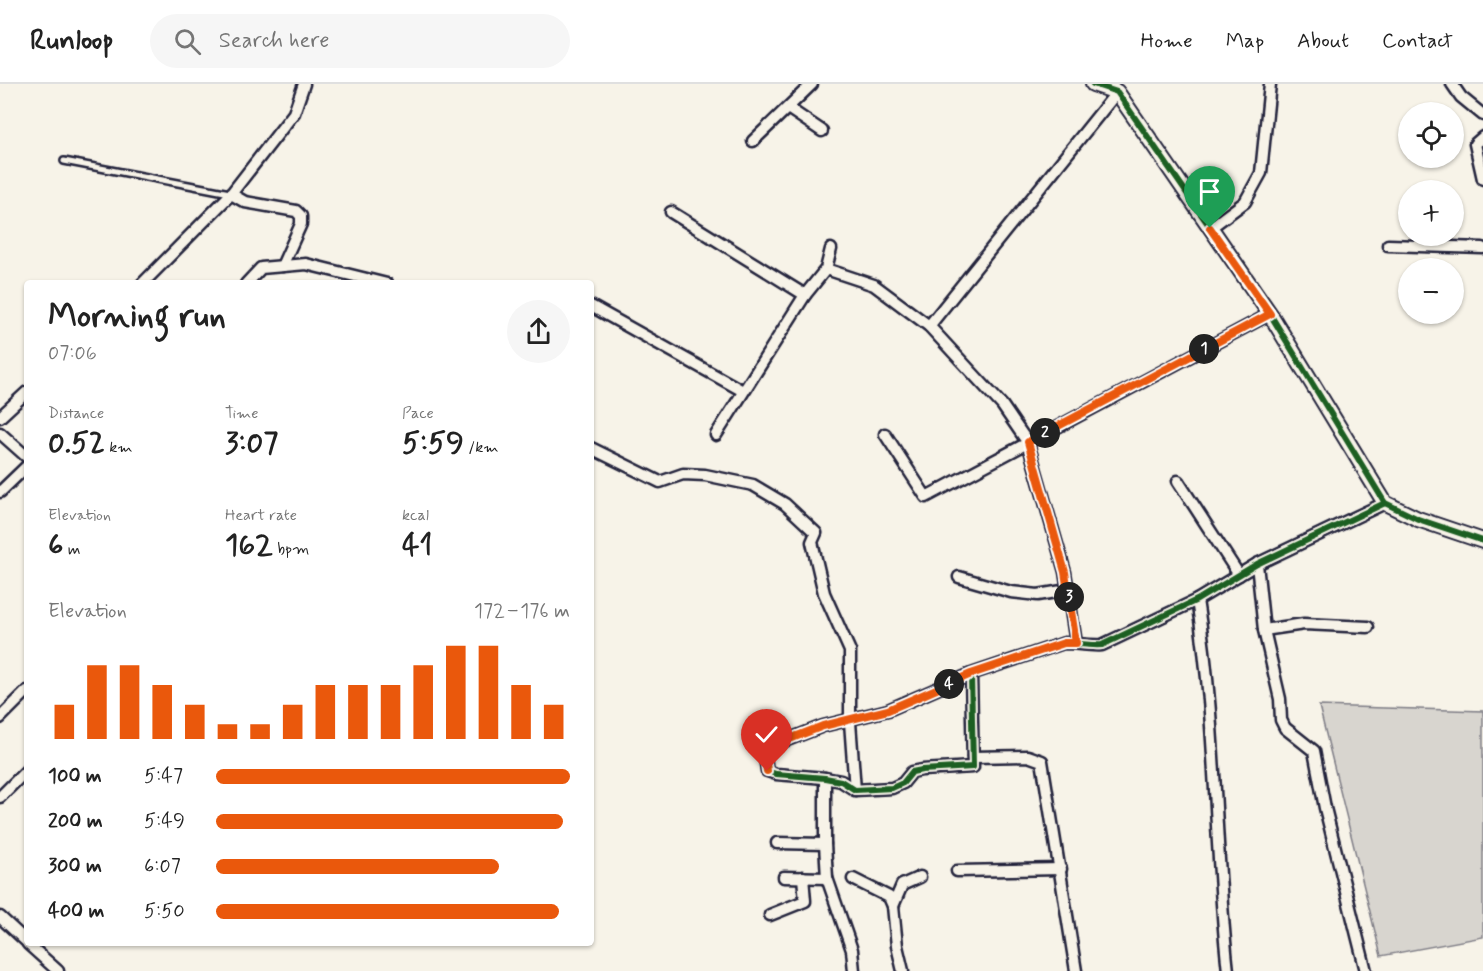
<!DOCTYPE html>
<meta charset="utf-8">
<style>
body{margin:0;font-family:Mynerve,sans-serif;background:#f6f6f6;color:#222;height:100vh;display:flex;flex-direction:column;font-size:22px;white-space:nowrap}
*{box-sizing:border-box;margin:0}
p{font-size:20px;color:#767676}
.icon{flex:none;width:33px;height:33px;fill:none;stroke:currentColor;stroke-width:2;stroke-linecap:round;stroke-linejoin:round}
.map{position:relative;flex:1;overflow:hidden}
.details{position:absolute;left:24px;top:196px;width:570px;height:666px;display:flex;flex-direction:column;background:#fff;border-radius:6px;box-shadow:0 2px 4px #0004}
.details>*{flex:none}
.buttons{position:absolute;left:1398px;top:18px;display:grid;gap:12px}
.buttons a{display:grid;place-items:center;width:66px;height:66px;border-radius:50%;background:#fff;box-shadow:0 2px 4px #0004;font-size:30px}
.pin{position:absolute;display:grid;place-items:center;width:51px;height:51px;color:#fff;margin:-62px -26px;border-radius:50% 50% 50% 0;rotate:-45deg;box-shadow:0 0 6px #0007}
.pin .icon{rotate:45deg}
.km{position:absolute;width:30px;height:30px;margin:-15px;border-radius:50%;background:#222;color:#fff;font-size:16px;line-height:30px;text-align:center}
.round{display:grid;place-items:center;flex:none;width:63px;height:63px;border-radius:32px;background:#f6f6f6}
.head{display:flex;align-items:center;justify-content:space-between;height:102px;padding:0 24px}
h1{font-size:33px;font-weight:800;line-height:45px}
.stats{display:grid;grid-template-columns:repeat(3,1fr);gap:9px;height:102px;padding:6px 24px}
.stats div{display:grid;align-content:center}
.stats b{font-size:30px;font-weight:800}
.stats small{font-size:16px;font-weight:400}
.stats p{font-size:16px}
.chart{height:168px;padding:12px 24px}
.chart p{display:flex;justify-content:space-between}
.chart svg{width:100%;height:108px;margin-top:6px;stroke:#ea580c;stroke-width:6}
ul{padding:0 24px;list-style:none;font-size:20px}
li{display:grid;grid-template-columns:96px 72px 1fr;align-items:center;height:45px}
li i{height:15px;border-radius:8px;background:#ea580c}
header{display:flex;align-items:center;gap:36px;box-sizing:border-box;height:84px;padding:0 30px;background:#fff;border-bottom:2px solid #e0e0e0}
header strong{font-size:28px}
nav{display:flex;gap:33px;margin-inline-start:auto;font-size:21px}
.search{width:420px;height:54px;background:#f6f6f6;display:flex;align-items:center;gap:15px;box-sizing:border-box;padding:0 21px;border-radius:33px;color:#767676;font-size:22px}
.map>svg:first-child{display:block}
</style>
<header>
<strong>Runloop</strong>
<div class="search"><svg class="icon" aria-label="search" viewBox="0 0 24 24"><circle cx="10" cy="10" r="6"/><path d="M15 15l6 6"/></svg>Search here</div>
<nav><a>Home</a><a>Map</a><a>About</a><a>Contact</a></nav>
</header>
<div class="map">
<svg width="1483" height="887" viewBox="0 0 1483 887">
<rect width="100%" height="100%" fill="#f7f3e8"/>
<filter id="ink" filterUnits="userSpaceOnUse"><feTurbulence type="fractalNoise" baseFrequency=".0167" numOctaves="2"/><feDisplacementMap in="SourceGraphic" scale="12" xChannelSelector="R" yChannelSelector="G"/><feConvolveMatrix kernelMatrix="1 2 1 2 8 2 1 2 1" color-interpolation-filters="sRGB"/></filter>
<g filter="url(#ink)">
<polygon fill="#d8d5cf" stroke="#7d7c85" stroke-width="1.5" points="1319,622 1483,627 1483,853 1381,872"/>
<g fill="none" stroke-linecap="round" stroke-linejoin="round">
<defs>
<polyline id="lane" points="64,77 230,109"/>
<g id="street">
<polyline points="1452,0 1461,13 1483,31"/>
<polyline points="788,24 822,47"/>
<polyline points="1483,53 1475,60 1483,95"/>
<polyline points="753,57 812,0"/>
<polyline points="231,110 245,118 296,127 301,132 301,140 282,182"/>
<polyline points="671,128 805,211"/>
<polyline points="1210,144 1245,118 1261,89 1270,0"/>
<polyline points="1388,161 1483,164"/>
<polyline points="826,185 874,201 929,242 1002,321 1028,359 1065,488 1076,559"/>
<polyline points="142,200 231,110 294,29 304,0"/>
<polyline points="246,200 261,184 306,180 387,200"/>
<polyline points="591,222 743,307"/>
<polyline points="929,242 1117,8 1114,3"/>
<polyline points="0,333 27,308"/>
<polyline points="0,349 27,373"/>
<polyline points="885,350 926,413 1270,230"/>
<polyline points="716,351 805,211 826,185 831,165"/>
<polyline points="591,364 660,398 683,390 705,391 753,401 785,420 816,449 812,458 824,509 850,567 850,638 855,706"/>
<polyline points="1178,397 1239,491"/>
<polyline points="0,408 27,382"/>
<polyline points="1257,480 1264,546 1280,615 1281,636 1285,644 1314,667 1325,724 1366,887"/>
<polyline points="959,493 1011,508 1038,511 1068,506"/>
<path d="M1197,516C1217,639 1214,763 1228,887"/>
<polyline points="1264,546 1304,540 1368,543"/>
<path d="M971,590L973,683L922,686L912,688L903,699L892,704L855,706L841,697L825,694L776,690L767,687L764,665L823,642L888,626L971,590L1064,559C1077,559 1088,562 1102,561L1197,516L1257,480L1385,419"/>
<polyline points="0,634 27,607"/>
<polyline points="973,673 1028,672 1042,677 1076,887"/>
<polyline points="0,713 27,686"/>
<polyline points="777,759 825,760 825,694"/>
<polyline points="957,787 1061,785"/>
<polyline points="784,793 827,794 825,760"/>
<polyline points="827,794 852,866 854,887"/>
<polyline points="853,795 889,813 893,822 897,862 903,887"/>
<polyline points="893,822 902,801 920,793"/>
<polyline points="770,831 805,817 803,793"/>
<polyline points="0,833 27,858"/>
<polyline points="28,860 58,887"/>
</g>
<polyline id="secondary" points="1093,0 1117,8 1270,230 1385,419 1418,435 1483,457"/>
</defs>
<use href="#lane" stroke="#22223b" stroke-width="10"/>
<use href="#street" stroke="#22223b" stroke-width="15"/>
<use href="#secondary" stroke="#22223b" stroke-width="18"/>
<use href="#lane" stroke="#f7f3e8" stroke-width="5"/>
<use href="#street" stroke="#f7f3e8" stroke-width="10"/>
<use href="#secondary" stroke="#f7f3e8" stroke-width="14"/>
<defs>
<g id="cycleway">
<polyline points="1093,0 1117,8 1270,230 1385,419 1418,435 1483,457"/>
<path d="M971,590L973,683L922,686L912,688L903,699L892,704L855,706L841,697L825,694L776,690L767,687L764,665L823,642L888,626L971,590L1064,559C1077,559 1088,562 1102,561L1197,516L1257,480L1385,419"/>
</g>
</defs>
<use href="#cycleway" stroke="#f7f3e8" stroke-width="10"/>
<use href="#cycleway" stroke="#1b5e20" stroke-width="6"/>
</g>
</g>
<g fill="none" stroke-linecap="round" stroke-linejoin="round" filter="url(#ink)">
<defs>
<polyline id="route" points="767,687 764,665 823,642 888,626 971,590 1064,559 1076,559 1065,488 1028,358 1270,230 1210,144"/>
</defs>
<use href="#route" stroke="#fff" stroke-width="12"/>
<use href="#route" stroke="#ea580c" stroke-width="8"/>
</g>
</svg>
<div class="buttons">
<a><svg class="icon" aria-label="locate" viewBox="0 0 24 24"><circle cx="12" cy="12" r="6"/><path d="M12 2v4M12 18v4M2 12h4M18 12h4"/></svg></a>
<a>+</a>
<a>−</a>
</div>
<div class="pin" style="left:1210px;top:144px;background:#1e9e55"><svg class="icon" aria-label="arrive" viewBox="0 0 24 24"><path d="M6 21V4h12l-3 4 3 4H6"/></svg></div>
<div class="pin" style="left:767px;top:687px;background:#d93025"><svg class="icon" aria-label="check" viewBox="0 0 24 24"><path d="M5 12l5 5 9-10"/></svg></div>
<b class="km" style="left:1204px;top:265px">1</b>
<b class="km" style="left:1045px;top:349px">2</b>
<b class="km" style="left:1069px;top:513px">3</b>
<b class="km" style="left:949px;top:600px">4</b>
<section class="details">
<div class="head"><div><h1>Morning run</h1><p>07:06</p></div><a class="round"><svg class="icon" aria-label="share" viewBox="0 0 24 24"><path d="M12 15V3M7 8l5-5 5 5M5 13v7h14v-7"/></svg></a></div>
<div class="stats">
<div><p>Distance</p><b>0.52<small> km</small></b></div>
<div><p>Time</p><b>3:07</b></div>
<div><p>Pace</p><b>5:59<small> /km</small></b></div>
</div>
<div class="stats">
<div><p>Elevation</p><b>6<small> m</small></b></div>
<div><p>Heart rate</p><b>162<small> bpm</small></b></div>
<div><p>kcal</p><b>41</b></div>
</div>
<div class="chart"><p><span>Elevation</span>172–176 m</p>
<svg viewBox="0 0 160 44" preserveAspectRatio="none"><path d="M5 44V30M15 44V14M25 44V14M35 44V22M45 44V30M55 44V38M65 44V38M75 44V30M85 44V22M95 44V22M105 44V22M115 44V14M125 44V6M135 44V6M145 44V22M155 44V30"/></svg>
</div>
<ul>
<li><b>100 m</b>5:47<i style="width:100%"></i></li>
<li><b>200 m</b>5:49<i style="width:98%"></i></li>
<li><b>300 m</b>6:07<i style="width:80%"></i></li>
<li><b>400 m</b>5:50<i style="width:97%"></i></li>
</ul>
</section>
</div>
